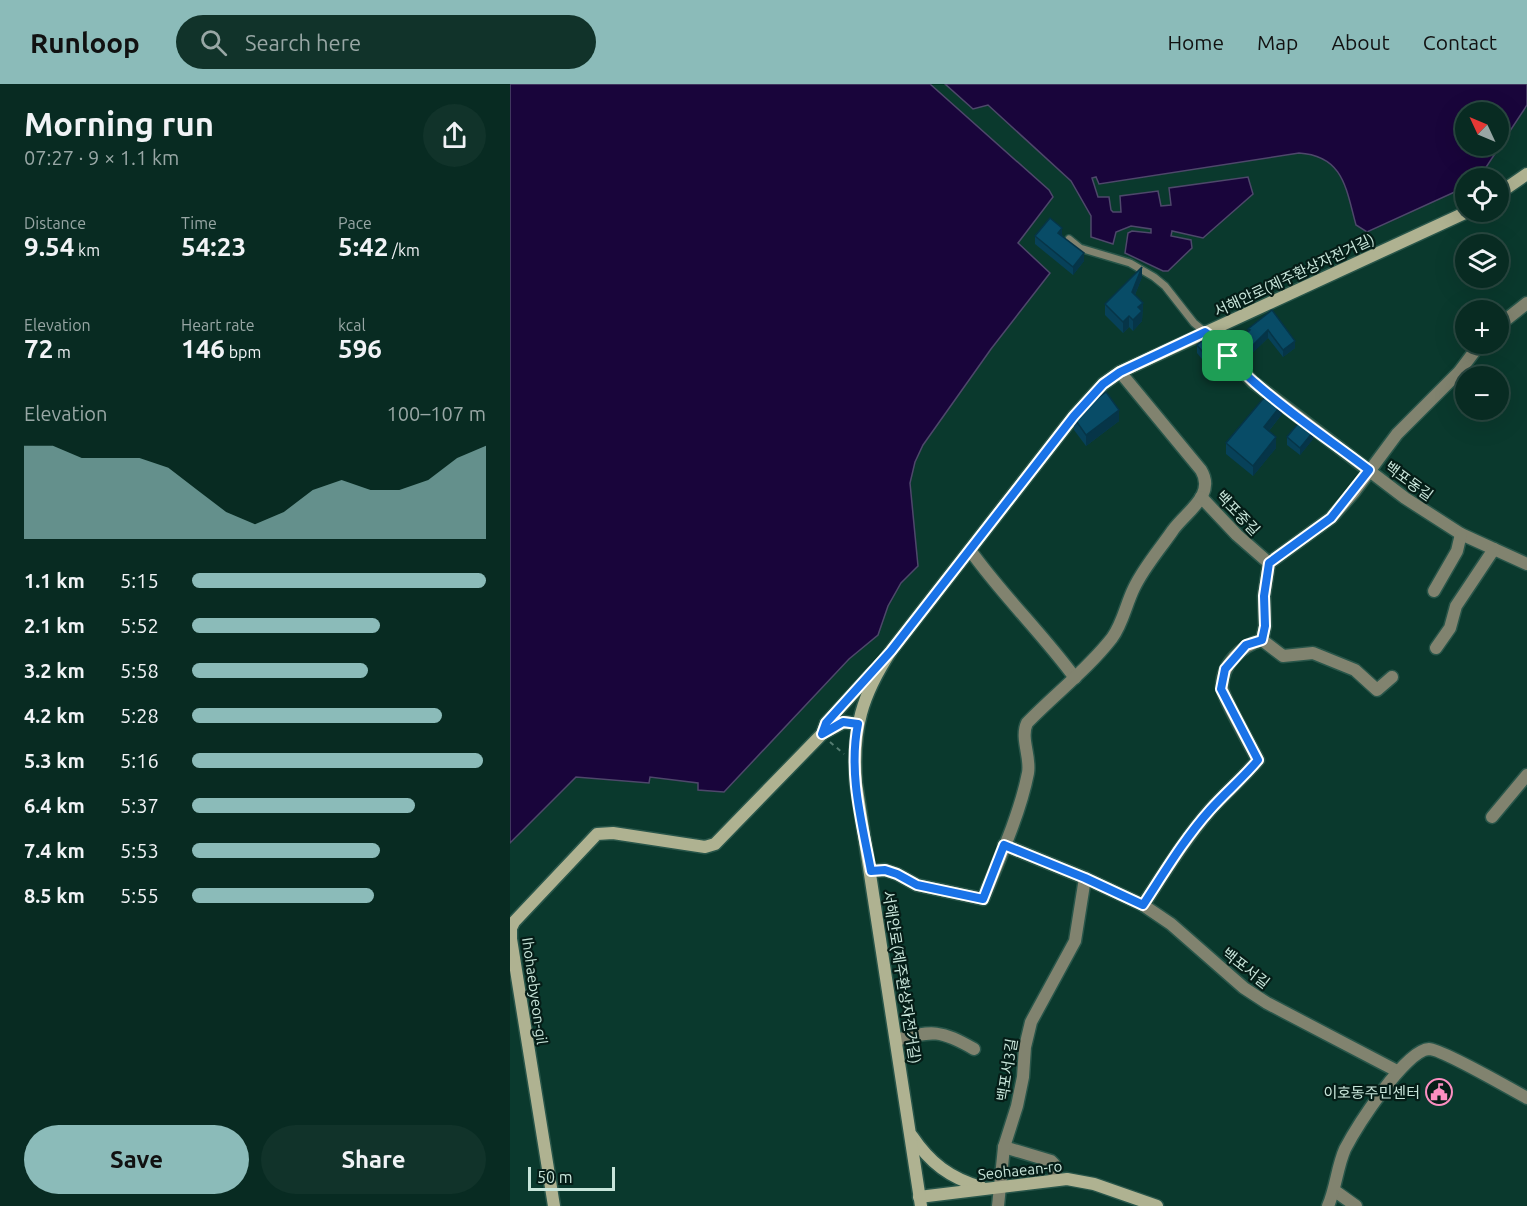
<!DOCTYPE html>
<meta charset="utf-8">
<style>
body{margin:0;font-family:Ubuntu,"Noto Sans KR",sans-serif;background:#11332a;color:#f1f3f6;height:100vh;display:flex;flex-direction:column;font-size:22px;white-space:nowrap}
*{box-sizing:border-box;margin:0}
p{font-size:20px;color:#98a7a5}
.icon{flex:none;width:33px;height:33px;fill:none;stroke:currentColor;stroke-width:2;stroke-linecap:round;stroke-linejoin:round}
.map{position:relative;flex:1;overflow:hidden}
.details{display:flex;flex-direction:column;background:#082b22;width:510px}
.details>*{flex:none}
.needle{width:39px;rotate:314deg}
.tools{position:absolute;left:945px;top:18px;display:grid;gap:12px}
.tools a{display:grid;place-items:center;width:54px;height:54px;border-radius:50%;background:#082b22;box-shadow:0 6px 24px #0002,0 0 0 2px #294740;font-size:30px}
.scale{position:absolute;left:18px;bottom:15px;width:87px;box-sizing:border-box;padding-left:6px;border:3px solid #c8e5da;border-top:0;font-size:16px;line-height:21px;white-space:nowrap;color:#c8e5da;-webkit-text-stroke:4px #051d17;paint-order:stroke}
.pin{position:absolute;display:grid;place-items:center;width:51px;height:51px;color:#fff;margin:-26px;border-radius:12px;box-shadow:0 3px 9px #0006}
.round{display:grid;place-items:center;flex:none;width:63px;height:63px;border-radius:32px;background:#11332a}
.overview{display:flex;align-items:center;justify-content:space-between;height:102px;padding:0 24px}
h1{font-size:33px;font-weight:600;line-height:45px}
.metrics{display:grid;grid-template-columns:repeat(3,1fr);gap:9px;height:102px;padding:6px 24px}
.metrics div{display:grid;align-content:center}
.metrics b{font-size:26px;font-weight:600}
.metrics small{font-size:16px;font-weight:400}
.metrics p{font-size:16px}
.chart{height:168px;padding:12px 24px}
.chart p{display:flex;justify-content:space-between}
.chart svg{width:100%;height:108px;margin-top:6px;fill:#8bbbb9;opacity:.7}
.button{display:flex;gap:12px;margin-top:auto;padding:12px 24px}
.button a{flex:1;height:69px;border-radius:36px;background:#8bbbb9;color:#111;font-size:24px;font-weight:600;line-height:69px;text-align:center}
.button a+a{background:#11332a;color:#f1f3f6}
ul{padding:0 24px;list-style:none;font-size:20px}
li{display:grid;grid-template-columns:96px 72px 1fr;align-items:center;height:45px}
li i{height:15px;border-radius:8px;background:#8bbbb9}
header{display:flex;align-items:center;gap:36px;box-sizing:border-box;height:84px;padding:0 30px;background:#8bbbb9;color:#111}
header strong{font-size:28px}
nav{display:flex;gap:33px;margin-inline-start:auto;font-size:21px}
.search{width:420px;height:54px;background:#11332a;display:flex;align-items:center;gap:15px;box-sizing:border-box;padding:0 21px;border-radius:33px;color:#98a7a5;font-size:22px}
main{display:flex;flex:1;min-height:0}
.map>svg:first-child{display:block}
</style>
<header>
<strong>Runloop</strong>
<div class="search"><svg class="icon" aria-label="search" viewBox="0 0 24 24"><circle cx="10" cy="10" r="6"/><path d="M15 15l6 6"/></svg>Search here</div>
<nav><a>Home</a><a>Map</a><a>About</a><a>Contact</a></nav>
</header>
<main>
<section class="details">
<div class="overview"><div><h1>Morning run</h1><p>07:27 · 9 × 1.1 km</p></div><a class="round"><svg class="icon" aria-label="share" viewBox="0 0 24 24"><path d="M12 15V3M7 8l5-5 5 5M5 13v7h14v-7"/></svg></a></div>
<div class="metrics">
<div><p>Distance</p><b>9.54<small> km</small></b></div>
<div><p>Time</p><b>54:23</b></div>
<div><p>Pace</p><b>5:42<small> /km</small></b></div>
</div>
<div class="metrics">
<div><p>Elevation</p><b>72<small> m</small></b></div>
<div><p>Heart rate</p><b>146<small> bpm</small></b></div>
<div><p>kcal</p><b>596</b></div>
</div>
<div class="chart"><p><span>Elevation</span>100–107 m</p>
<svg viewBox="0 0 160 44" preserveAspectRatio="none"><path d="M0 44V6L10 6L20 11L30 11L40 11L50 15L60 24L70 33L80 38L90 33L100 24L110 20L120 24L130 24L140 20L150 11L160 6V44z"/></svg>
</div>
<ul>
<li><b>1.1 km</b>5:15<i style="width:100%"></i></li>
<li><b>2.1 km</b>5:52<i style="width:64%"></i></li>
<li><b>3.2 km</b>5:58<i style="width:60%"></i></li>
<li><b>4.2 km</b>5:28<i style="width:85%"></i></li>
<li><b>5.3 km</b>5:16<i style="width:99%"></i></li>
<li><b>6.4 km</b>5:37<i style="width:76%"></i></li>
<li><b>7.4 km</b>5:53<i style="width:64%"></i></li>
<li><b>8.5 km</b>5:55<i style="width:62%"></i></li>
</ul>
<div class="button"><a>Save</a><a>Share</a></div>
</section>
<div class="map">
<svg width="1017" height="1122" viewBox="0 0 1017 1122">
<rect width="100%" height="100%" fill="#0a392d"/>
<g fill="#19053b" stroke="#4e486b" stroke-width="1.5" fill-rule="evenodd">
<polygon points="0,0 420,0 539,106 543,113 508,159 540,189 481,265 413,361 405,378 400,399 408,482 391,499 378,522 368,551 339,575 214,708 188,706 188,699 140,693 139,699 66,693 0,759"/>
<path d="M435,0H1017V21L969,94H956L955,105L949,106L857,148L846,141C836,105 834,72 789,69L589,100L586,93L582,94L588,113H599L601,126L603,128H611L610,112L648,107L651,122L661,121L659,104L738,93L743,110L693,154L662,147L661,152L681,156L682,164L658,187H653L615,169L618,149L622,147L641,149V145L621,142L606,148L603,160L581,153V132L561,97L478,21L463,25ZM956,28H988V62H956Z"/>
</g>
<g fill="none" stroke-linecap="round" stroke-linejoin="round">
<defs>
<polyline id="lane" points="559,155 570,164 620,179 644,193 655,202 684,239 695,248"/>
<g id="street">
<polyline points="988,242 1017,219"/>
<polyline points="695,248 705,255 718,272 743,298 895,414 951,450 1017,480"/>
<path d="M460,466C492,511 532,549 565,594"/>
<polyline points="759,479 821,434 844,408 887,350 949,288 970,260"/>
<polyline points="924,507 947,467 951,450"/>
<polyline points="752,556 773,572 803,569 845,586 867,606 882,593"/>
<polyline points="926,564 940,544 946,522 984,465"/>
<polyline points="982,733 1017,691"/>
<polyline points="494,761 575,794 633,821 661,840 734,904 757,919 887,987"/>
<path d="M361,787L375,786L387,790L407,801L473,815C489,776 510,730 518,689C521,673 510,654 517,639C545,610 577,586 602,554C613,539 616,520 624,504C634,483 650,465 663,446C677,427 706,411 691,386L610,288"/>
<path d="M633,821C654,789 675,755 700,726C715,709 733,694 748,676C742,664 712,612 712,603C712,580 731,562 752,556L755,542L754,512L759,479L727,451L691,413"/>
<path d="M386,956C423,946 431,946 464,965"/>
<polyline points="494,1063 541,1077 544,1080 545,1095"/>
<polyline points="825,1107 846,1122"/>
<polyline points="488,1122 494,1063 507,1022 513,993 515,963 521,938 565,857 575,794"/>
<path d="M818,1122C826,1104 827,1083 835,1065C846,1044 895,966 919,965C931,965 1001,1005 1017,1014"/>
</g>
<g id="secondary">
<polyline points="988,110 1017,90"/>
<polyline points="312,650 334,638 348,640"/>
<path d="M402,1052C420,1079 440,1094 471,1103"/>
<polyline points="409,1113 557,1095 584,1100 647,1122"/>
<polyline points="44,1122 1,855 1,844 4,838 87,750 103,749 195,763 205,760 312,650 316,639 363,588"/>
<path d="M411,1122L346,699C342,645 352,611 381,567L564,332L593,300L610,288L957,128"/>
</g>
</defs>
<use href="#lane" stroke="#285549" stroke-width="10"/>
<use href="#street" stroke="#285549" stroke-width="15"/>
<use href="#secondary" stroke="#285549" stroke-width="15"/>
<g stroke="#557d71" stroke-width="2" stroke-dasharray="4.5 4.5" stroke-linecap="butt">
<polyline points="968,133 979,128"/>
<polyline points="320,658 334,670"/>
</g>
<use href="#lane" stroke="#81836f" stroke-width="7"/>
<use href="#street" stroke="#81836f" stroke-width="12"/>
<use href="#secondary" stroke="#afb291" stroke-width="12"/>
</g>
<g fill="#074159">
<polygon points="552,151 574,177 563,191 525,160 525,152"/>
<polygon points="632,193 625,211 633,219 632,237 623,247 619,243 613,249 595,231 595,220"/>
<polygon points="762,226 785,264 773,273 758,254 734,277 725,268 725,260 738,248 738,245"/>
<polygon points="687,261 705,272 696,280 687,269"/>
<polygon points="772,330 759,347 766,364 743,392 716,370 716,359"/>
<polygon points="564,334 609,337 576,362 564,346"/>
<polygon points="777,353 803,355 790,371 777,361"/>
</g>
<g fill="#063548">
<polygon points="552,144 552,151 548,157 548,149"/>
<polygon points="574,169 574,177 563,191 563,183"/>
<polygon points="632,183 632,193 622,218 622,208"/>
<polygon points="633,219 632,237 623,247 623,236 628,223"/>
<polygon points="619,232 619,243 613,249 613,238"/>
<polygon points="758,246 758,254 734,277 734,270"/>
<polygon points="785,257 785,264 773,273 773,266"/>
<polygon points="705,265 705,272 696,280 696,272"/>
<polygon points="772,320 772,330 754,353 754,343"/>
<polygon points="609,326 609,337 576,362 576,351"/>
<polygon points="803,348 803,355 790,371 790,364"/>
<polygon points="766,353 766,364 743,392 743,382"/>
</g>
<g fill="#084c67" stroke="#063548" stroke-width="1.5">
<polygon points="540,134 552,144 548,149 574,169 563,183 525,152"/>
<polygon points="632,183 622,208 633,219 628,223 632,227 623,236 619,232 613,238 595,220"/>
<polygon points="762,226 785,257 773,266 758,246 734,270 725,260 740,246 738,245"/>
<polygon points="696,254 705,265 696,272 687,261"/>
<polygon points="596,308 609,326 576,351 564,334 568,329"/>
<polygon points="758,309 772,320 754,343 766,353 743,382 716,359"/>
<polygon points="790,337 803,348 790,364 777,353"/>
</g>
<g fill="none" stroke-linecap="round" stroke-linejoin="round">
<defs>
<path id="route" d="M695,248C714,261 726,283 744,298C780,330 821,357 859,386L821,434L759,479L754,512L755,542L752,556L736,561L715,585L711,605L748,676C733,694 715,709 700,726C674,755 654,789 633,821L575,794L494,761L473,815L407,801L387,790L375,786L361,787C352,739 338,689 348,640L333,638L312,650L316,639L381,567L564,332L593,300L610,288Z"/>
</defs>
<use href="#route" stroke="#fff" stroke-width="12"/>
<use href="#route" stroke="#1a73e8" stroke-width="8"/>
</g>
<defs>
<symbol id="civic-ring" viewBox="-11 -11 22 22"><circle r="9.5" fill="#051d17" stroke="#fc8fc1" stroke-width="1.5"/><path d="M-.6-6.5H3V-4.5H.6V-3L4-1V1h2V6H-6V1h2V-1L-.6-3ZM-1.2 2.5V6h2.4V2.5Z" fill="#fc8fc1"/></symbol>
</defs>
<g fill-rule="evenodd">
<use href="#civic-ring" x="914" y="993" width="30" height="30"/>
</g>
<g text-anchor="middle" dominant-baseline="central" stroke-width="4.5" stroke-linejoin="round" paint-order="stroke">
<g font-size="15" fill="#c8e5da" stroke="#051d17">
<text transform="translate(784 191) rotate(-25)">서해안로(제주환상자전거길)</text>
<text transform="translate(899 397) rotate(36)">백포동길</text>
<text transform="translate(728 429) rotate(46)">백포중길</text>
<text transform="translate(736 884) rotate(38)">백포서길</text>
<text transform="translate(392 893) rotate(81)">서해안로(제주환상자전거길)</text>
<text transform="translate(25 907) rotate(82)">Ihohaebyeon-gil</text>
<text transform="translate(497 986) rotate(-81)">백포서3길</text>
<text transform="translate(510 1086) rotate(-6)">Seohaean-ro</text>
</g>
<g font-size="15" fill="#c8e5da" stroke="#051d17" text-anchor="end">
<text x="910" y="1008">이호동주민센터</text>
</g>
</g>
</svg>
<div class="tools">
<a><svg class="needle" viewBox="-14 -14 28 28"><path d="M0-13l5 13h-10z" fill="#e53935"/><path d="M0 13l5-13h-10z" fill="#98a7a5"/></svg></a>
<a><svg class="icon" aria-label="locate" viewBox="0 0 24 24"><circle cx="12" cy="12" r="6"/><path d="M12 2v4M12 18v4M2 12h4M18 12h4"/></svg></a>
<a><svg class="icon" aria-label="layers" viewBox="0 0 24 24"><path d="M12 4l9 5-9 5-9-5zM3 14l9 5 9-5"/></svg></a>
<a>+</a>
<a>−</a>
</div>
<div class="scale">50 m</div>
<div class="pin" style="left:718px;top:272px;background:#1e9e55"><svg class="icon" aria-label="arrive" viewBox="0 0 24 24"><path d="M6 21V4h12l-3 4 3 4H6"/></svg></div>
</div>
</main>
